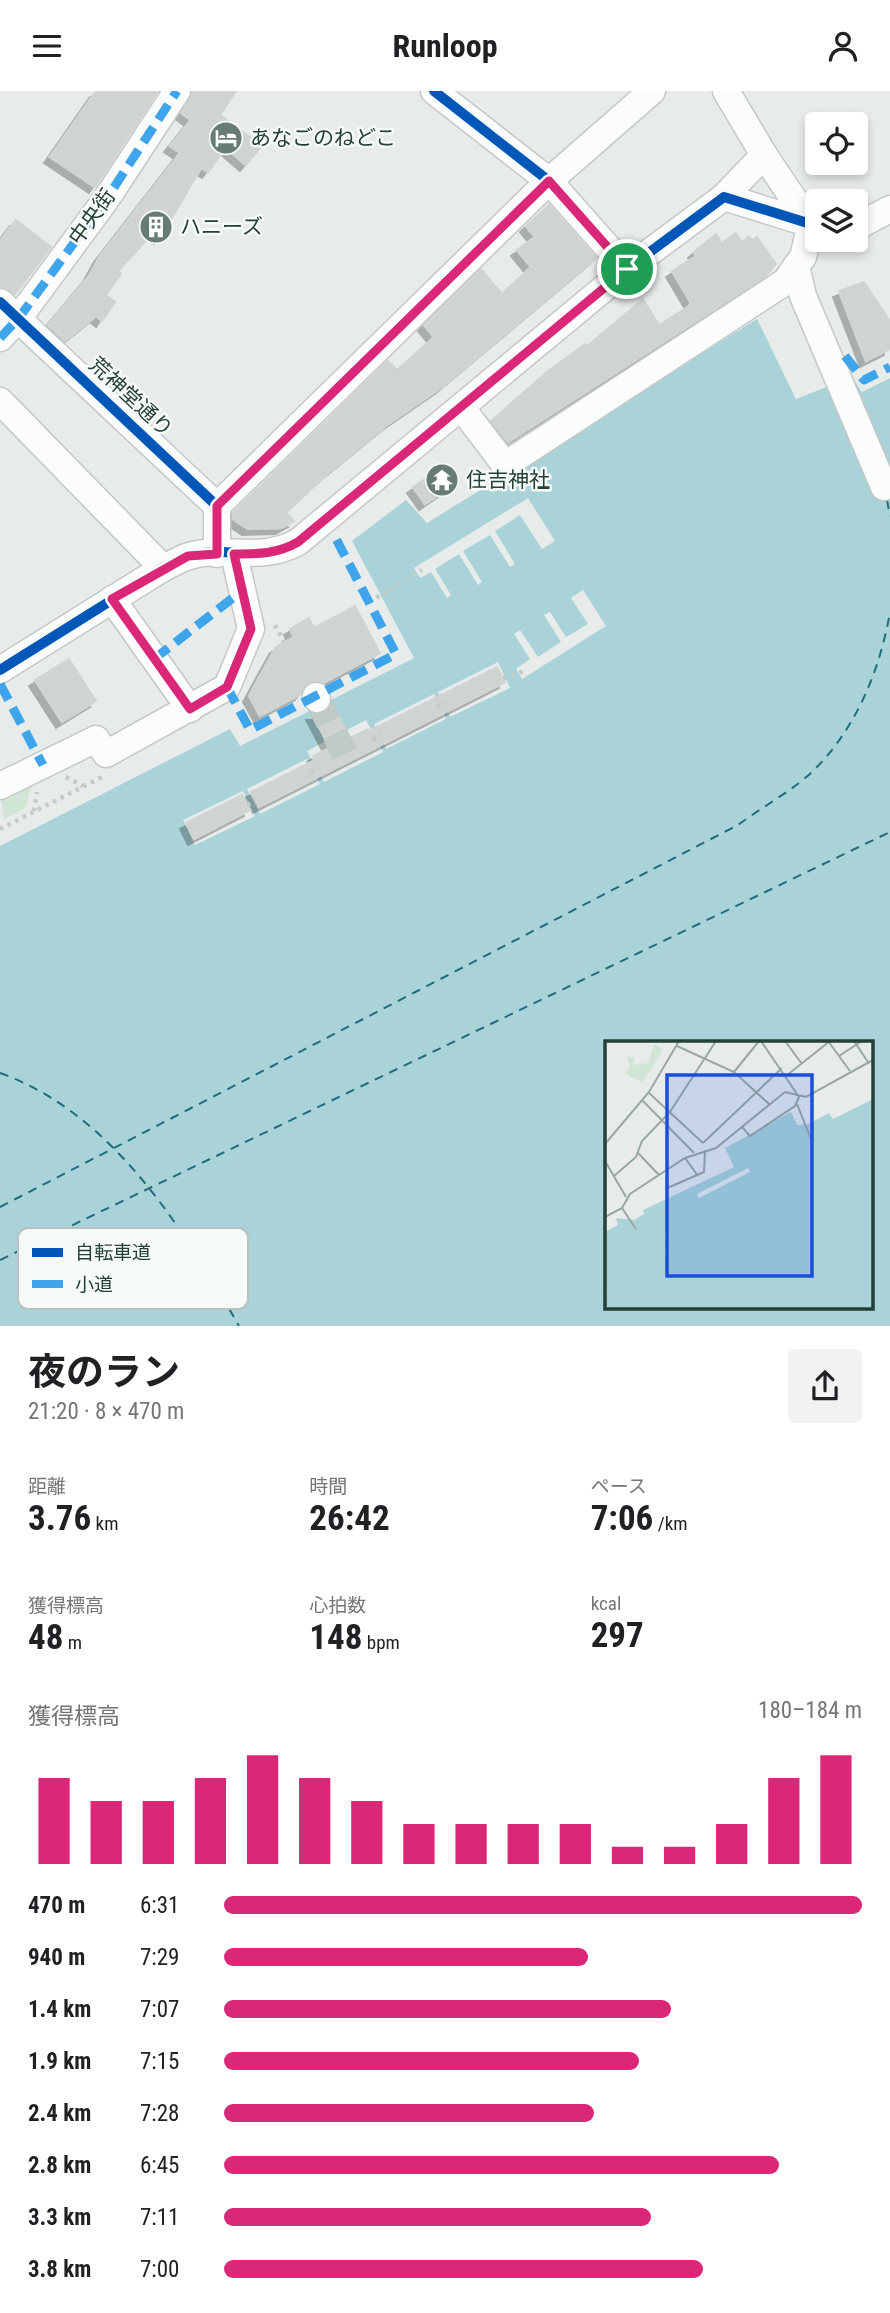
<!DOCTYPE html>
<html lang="ja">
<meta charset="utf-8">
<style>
body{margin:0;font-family:"Roboto Condensed","Noto Sans JP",sans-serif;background:#f2f2f2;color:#202124;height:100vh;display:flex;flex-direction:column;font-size:26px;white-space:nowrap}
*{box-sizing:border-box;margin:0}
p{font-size:23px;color:#757577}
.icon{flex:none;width:38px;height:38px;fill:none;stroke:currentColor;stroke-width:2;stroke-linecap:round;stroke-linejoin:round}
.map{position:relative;height:1235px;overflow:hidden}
.panel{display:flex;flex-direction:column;background:#fff;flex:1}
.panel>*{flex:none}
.fabs{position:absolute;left:805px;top:21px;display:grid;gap:14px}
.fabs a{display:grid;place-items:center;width:63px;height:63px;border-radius:7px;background:#fff;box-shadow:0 4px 10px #0003;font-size:35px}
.pin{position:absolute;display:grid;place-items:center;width:60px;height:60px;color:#fff;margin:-30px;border:4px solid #fff;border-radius:50%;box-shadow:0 2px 7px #0007}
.round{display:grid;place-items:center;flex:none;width:74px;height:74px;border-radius:7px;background:#f2f2f2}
.headline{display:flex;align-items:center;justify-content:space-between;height:119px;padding:0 28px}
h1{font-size:38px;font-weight:700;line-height:52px}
.figures{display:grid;grid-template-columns:repeat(3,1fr);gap:10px;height:119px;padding:7px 28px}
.figures div{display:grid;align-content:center}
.figures b{font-size:35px;font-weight:700}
.figures small{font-size:19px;font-weight:400}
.figures p{font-size:19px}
.chart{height:196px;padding:14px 28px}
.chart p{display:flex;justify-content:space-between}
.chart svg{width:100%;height:126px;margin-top:7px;stroke:#db2777;stroke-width:6}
ul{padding:0 28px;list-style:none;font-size:23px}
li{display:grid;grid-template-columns:112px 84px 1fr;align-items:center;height:52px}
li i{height:18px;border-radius:9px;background:#db2777}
header{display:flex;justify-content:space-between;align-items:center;height:91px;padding:0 28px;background:#fff;font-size:32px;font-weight:700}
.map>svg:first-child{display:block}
</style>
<header><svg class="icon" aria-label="menu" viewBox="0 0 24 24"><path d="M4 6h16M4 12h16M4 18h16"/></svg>Runloop<svg class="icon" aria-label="person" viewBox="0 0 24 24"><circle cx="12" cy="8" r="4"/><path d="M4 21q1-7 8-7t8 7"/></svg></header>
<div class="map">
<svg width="890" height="1235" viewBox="0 0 890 1235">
<defs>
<filter id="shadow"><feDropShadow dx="-6" dy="6" stdDeviation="0" flood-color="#0004"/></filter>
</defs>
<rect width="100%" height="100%" fill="#e7ecea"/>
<polygon fill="#d1e5d7" points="35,684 25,717 4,728 0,701"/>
<path fill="#a9d3d8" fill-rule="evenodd" d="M757,228L796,308L852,286L862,301L890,287V1235H0V755L230,638L240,655L414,567L352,450L406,409L427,432ZM606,952H871V1216H606Z"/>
<g fill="#e7ecea">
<polygon points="528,407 555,450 542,458 520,424 495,440 515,473 510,476 490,444 463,460 482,491 478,494 459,463 435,478 451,504 447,507 431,481 420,487 414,477"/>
<polygon points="583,499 606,535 522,588 516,578 530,568 514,543 520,539 538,566 561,551 544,524 550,521 566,546 588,533 571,507"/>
<polygon points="498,571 510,597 450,626 438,601"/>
<polygon points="434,603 446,628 386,658 374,633"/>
<polygon points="366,629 383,661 324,691 307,660"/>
<polygon points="307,668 320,693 260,723 247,698"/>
<polygon points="243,700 255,725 195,754 183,729"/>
</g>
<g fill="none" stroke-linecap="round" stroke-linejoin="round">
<g stroke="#1f6d7c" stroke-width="2" stroke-dasharray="9 7" stroke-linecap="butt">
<polyline points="887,409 890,425"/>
<path d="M0,982C112,1022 183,1137 239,1235"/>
<path d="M0,1116L738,734C762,716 792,700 813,680C856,638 880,579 890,521"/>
<polyline points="0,1169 890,741"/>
</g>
</g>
<g fill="#cfd3d1" stroke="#d0d5d3" stroke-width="2" filter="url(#shadow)">
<polygon points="96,0 158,0 95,96 50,66"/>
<polygon points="193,0 236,0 220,24 262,55 246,74 226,57 208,81 201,77 160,147 153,142 118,180 121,183 106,204 115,211 102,230 96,225 65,250 48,234 89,185 100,165 180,62 170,55 191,29 181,22"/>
<polygon points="549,114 596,167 442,296 387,334 327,383 286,421 294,430 281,437 248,438 233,428 233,422 388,270 397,279 434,246 424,234 481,178 502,203 531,176 517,159 535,146 526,135"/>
<polygon points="16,129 51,156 15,203 0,196 0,150"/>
<polygon points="736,142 742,151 749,146 753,149 757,146 776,173 766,185 508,351 491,330 548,280 585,253 587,255 643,208 659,234 689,215 691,212 672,180 696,165 694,161 716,143 722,152"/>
<polygon points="864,191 890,230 890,258 866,270 839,200"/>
<polygon points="446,374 457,391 425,413 413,396"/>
<polygon points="355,515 380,562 323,592 310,590 301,603 260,625 249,605 276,556 294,546 290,538 309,527 314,537"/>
<polygon points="69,568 96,610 62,631 35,589"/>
<polygon points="497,576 505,591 259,716 251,701 315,669 313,665 330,657 312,623 323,623 332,612 350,647 368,638 369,640"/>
<polygon points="242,704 250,719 194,748 186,732"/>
</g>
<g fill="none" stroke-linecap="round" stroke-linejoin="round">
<polyline stroke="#c0cac6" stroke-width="26" stroke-dasharray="26 13" stroke-linecap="butt" points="317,608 345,663"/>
<defs>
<g id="minor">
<polyline points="434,0 549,90 627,178"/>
<polyline points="724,106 764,64"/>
<polyline points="856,136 890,118"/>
<polyline points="796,175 803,205 884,396"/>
<polyline points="0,211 217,415"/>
<polyline points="0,247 18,228 107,107 177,0"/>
<polyline points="0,310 163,477"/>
<polyline points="461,316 505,374 785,191 803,166 811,134 764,64 726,0"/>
<polyline points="217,415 549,90 652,0"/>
<polyline points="217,415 217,463"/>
<polyline points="112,508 190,618"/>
<path d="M0,579L163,477C172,473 180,468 189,465C226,454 260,472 298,451L631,175L724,106L817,135"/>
<polyline points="316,605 317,608"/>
<polyline points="0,695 96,648 106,663 227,596 251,538 234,463"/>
</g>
</defs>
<use href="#minor" stroke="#c4c9c7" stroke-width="29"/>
<g stroke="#c3cbc8" stroke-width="4.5" stroke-dasharray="3.5 5" stroke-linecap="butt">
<polyline points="369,511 422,479"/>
<polyline points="275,534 284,551"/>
<polyline points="503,587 524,580"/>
<polyline points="437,616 446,612"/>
<polyline points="373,649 381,644"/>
<polyline points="311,681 319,677"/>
<polyline points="66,686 83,695"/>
<polyline points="247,714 255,709"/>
<polyline points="34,720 37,701"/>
<polyline points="0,738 102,686"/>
</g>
<use href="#minor" stroke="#fbfcfc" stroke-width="26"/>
<g stroke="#3ea4ec" stroke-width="9" stroke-dasharray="18 9" stroke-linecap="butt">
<polyline points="0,247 18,228 107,107 177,0"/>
<polyline points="845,265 864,289 890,276"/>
<polyline points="154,568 243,499"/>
<polyline points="0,593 43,674"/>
<polyline points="227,596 250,639 396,563 334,444"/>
</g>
<defs>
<g id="cycleway">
<polyline points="434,0 549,90 627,178"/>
<polyline points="0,211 217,415"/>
<path d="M0,579L163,477C172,473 180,468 189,465C226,454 260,472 298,451L631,175L724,106L817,135"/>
</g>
</defs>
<use href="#cycleway" stroke="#f6faf8" stroke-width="15"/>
<use href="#cycleway" stroke="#0057b8" stroke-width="10"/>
</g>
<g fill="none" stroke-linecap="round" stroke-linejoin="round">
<defs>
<path id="route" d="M549,90L627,178L298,451C277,463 259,463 234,463L251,538L227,596L190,618L112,508L188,465L217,463V415Z"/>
</defs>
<use href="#route" stroke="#fff" stroke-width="14"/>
<use href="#route" stroke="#db2777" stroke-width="9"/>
</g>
<defs>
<symbol id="hotel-disc" viewBox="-11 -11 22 22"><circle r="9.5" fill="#687c76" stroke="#f6faf8"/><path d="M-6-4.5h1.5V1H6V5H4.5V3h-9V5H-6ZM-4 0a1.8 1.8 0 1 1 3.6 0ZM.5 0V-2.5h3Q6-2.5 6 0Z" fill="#fff"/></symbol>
<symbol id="building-disc" viewBox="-11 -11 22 22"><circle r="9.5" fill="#687c76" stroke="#f6faf8"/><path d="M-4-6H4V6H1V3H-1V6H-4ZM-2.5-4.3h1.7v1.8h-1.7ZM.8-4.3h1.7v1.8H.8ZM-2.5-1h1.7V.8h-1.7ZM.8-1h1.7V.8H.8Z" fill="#fff"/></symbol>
<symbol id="temple-disc" viewBox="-11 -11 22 22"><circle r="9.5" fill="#687c76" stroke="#f6faf8"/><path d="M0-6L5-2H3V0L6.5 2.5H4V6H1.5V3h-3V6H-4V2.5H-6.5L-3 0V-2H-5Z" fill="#fff"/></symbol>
</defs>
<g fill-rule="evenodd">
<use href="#hotel-disc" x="207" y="28" width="38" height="38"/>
<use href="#building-disc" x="137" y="117" width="38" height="38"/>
<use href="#temple-disc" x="423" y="370" width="38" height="38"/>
</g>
<g text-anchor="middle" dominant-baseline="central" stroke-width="5" stroke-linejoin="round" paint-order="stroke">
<g font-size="21" fill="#244038" stroke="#f6faf8" text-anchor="start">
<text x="250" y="47">あなごのねどこ</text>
<text x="180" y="136">ハニーズ</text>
<text x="466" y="389">住吉神社</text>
</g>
<g font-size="21" fill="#244038" stroke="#f6faf8">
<text transform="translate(92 126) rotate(-54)">中央街</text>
<text transform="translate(131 306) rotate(43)">荒神堂通り</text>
</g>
</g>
<g transform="translate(605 950)">
<rect width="268" height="268" fill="#e7ecea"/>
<path d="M49,3L58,9L38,41L20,33L25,26L22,15L30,17L28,24L43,22Z" fill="#d1e5d7"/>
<path d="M268,58V267H0V191L13,184L11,177L29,179L39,173L38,169L129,126L120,107L186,71L192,84L203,83L224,72L228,78Z" fill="#a9d3d8"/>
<path d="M143,127L145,131L94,157L92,153Z" fill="#e7ecea"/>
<path fill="none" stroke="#a9d3d8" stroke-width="3.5" d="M209,102L235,120L268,119M32,188L55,191L75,201L120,267M0,248L195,145L207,123V100M0,254L268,126"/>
<path fill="none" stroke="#99a7a3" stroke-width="2" d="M180,0L197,23M223,0L245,30M249,0L263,21M72,5L129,31L164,63M234,15L257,0M129,31L154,0M181,35L225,0M44,52L98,102M37,59L89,112M192,63L206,98M137,86L145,95L190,65L194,56L156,0M98,102L177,27M0,103L44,51L74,0M33,112L54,134M80,117L93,135M0,120L21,156M9,135L31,116L37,100L65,71L111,0M60,148L99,131L100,109M17,167L31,188M0,176L17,167L25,153L80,117L111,107L180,51L201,56L268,19"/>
<path fill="#1d4ed8" fill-opacity="0.15" stroke="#1d4ed8" stroke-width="3.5" d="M62,34H207V235H62Z"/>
<rect width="268" height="268" fill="none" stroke="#244038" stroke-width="3.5"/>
</g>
<rect x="18" y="1137" width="230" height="81" rx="10" fill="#f6faf8" stroke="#b7c2be" stroke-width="2"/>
<rect x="32" y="1157" width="31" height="9" fill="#0057b8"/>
<rect x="32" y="1189" width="31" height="8" fill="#3ea4ec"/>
<g font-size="19" fill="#244038">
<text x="75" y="1168">自転車道</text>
<text x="75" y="1200">小道</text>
</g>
</svg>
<div class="fabs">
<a><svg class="icon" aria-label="locate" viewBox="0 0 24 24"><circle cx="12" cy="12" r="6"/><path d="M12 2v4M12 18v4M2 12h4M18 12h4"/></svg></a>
<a><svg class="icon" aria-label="layers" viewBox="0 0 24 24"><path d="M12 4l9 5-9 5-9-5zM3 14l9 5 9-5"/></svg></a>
</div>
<div class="pin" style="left:627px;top:178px;background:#1e9e55"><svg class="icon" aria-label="arrive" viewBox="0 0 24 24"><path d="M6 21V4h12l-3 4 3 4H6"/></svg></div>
</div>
<section class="panel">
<div class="headline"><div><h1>夜のラン</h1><p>21:20 · 8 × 470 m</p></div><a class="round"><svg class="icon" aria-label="share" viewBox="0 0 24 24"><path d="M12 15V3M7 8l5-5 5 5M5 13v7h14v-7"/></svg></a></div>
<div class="figures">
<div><p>距離</p><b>3.76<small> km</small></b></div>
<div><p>時間</p><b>26:42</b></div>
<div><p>ペース</p><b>7:06<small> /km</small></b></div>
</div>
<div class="figures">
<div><p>獲得標高</p><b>48<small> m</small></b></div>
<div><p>心拍数</p><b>148<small> bpm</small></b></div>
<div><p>kcal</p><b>297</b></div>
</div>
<div class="chart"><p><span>獲得標高</span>180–184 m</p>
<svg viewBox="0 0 160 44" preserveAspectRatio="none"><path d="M5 44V14M15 44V22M25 44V22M35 44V14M45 44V6M55 44V14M65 44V22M75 44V30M85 44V30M95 44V30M105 44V30M115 44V38M125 44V38M135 44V30M145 44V14M155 44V6"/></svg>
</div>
<ul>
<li><b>470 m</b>6:31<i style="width:100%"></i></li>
<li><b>940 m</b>7:29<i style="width:57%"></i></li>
<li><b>1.4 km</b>7:07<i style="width:70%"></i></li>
<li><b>1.9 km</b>7:15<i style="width:65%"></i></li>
<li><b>2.4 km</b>7:28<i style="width:58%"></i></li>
<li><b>2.8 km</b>6:45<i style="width:87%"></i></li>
<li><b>3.3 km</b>7:11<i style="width:67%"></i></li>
<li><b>3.8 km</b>7:00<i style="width:75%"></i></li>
</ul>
</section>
